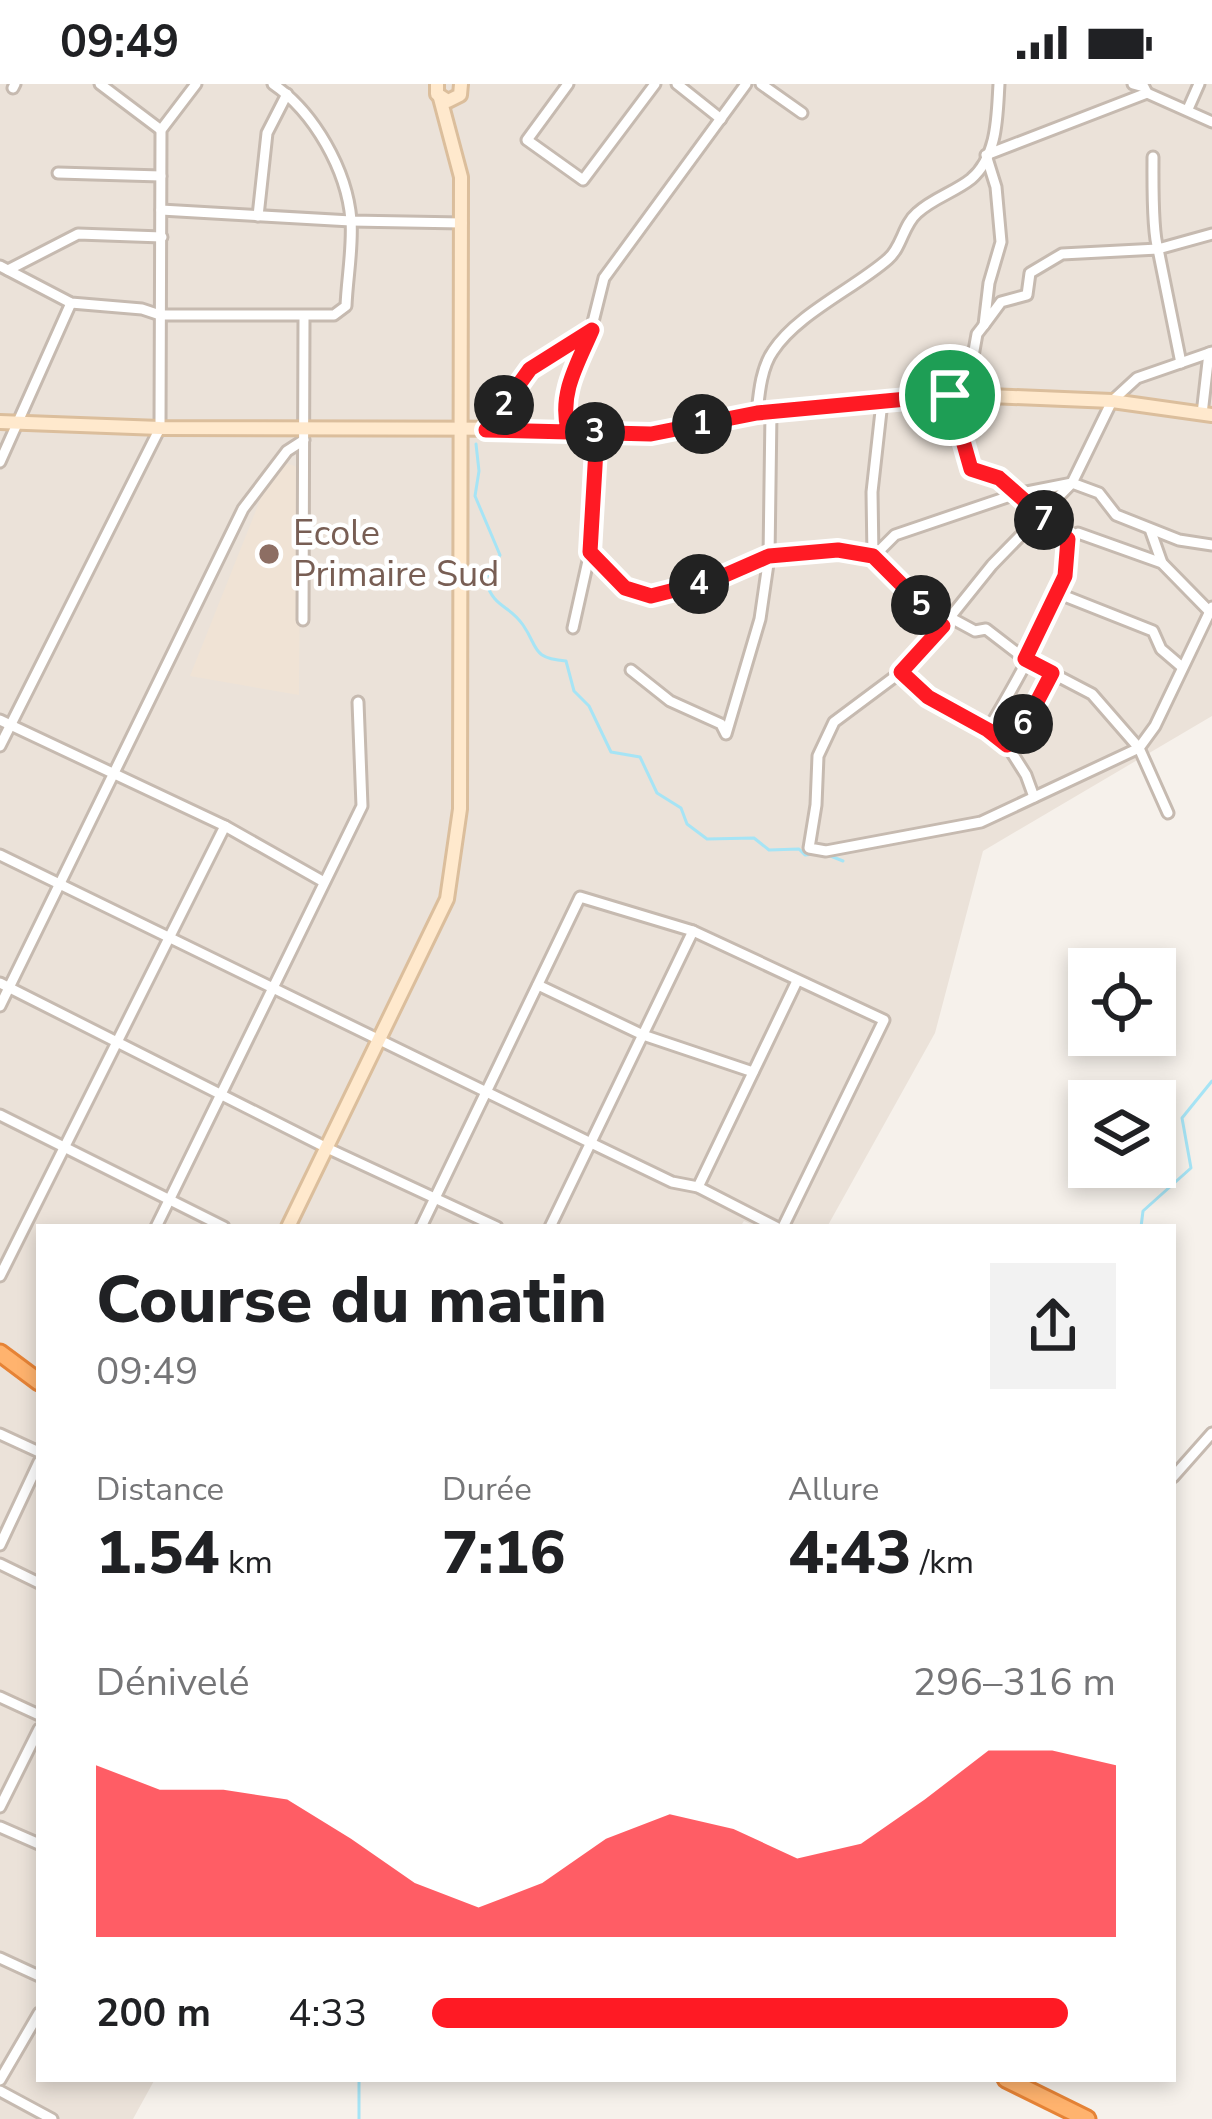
<!DOCTYPE html>
<html lang="fr">
<meta charset="utf-8">
<style>
body{margin:0;font-family:"Nunito Sans",sans-serif;background:#f2f2f2;color:#202124;height:100vh;display:flex;flex-direction:column;font-size:45px;white-space:nowrap}
*{box-sizing:border-box;margin:0}
p{font-size:39px;color:#757577}
.icon{flex:none;width:66px;height:66px;fill:none;stroke:currentColor;stroke-width:2;stroke-linecap:round;stroke-linejoin:round}
.map{position:relative;flex:1;overflow:hidden}
.drawer{position:absolute;left:36px;top:1140px;width:1140px;height:858px;display:flex;flex-direction:column;background:#fff;border-radius:0px;box-shadow:0 6px 18px #0003}
.drawer>*{flex:none}
.fabs{position:absolute;left:1068px;top:864px;display:grid;gap:24px}
.fabs a{display:grid;place-items:center;width:108px;height:108px;border-radius:0px;background:#fff;box-shadow:0 6px 18px #0003;font-size:60px}
.pin{position:absolute;display:grid;place-items:center;width:102px;height:102px;color:#fff;margin:-51px;border:6px solid #fff;border-radius:50%;box-shadow:0 3px 12px #0007}
.km{position:absolute;width:60px;height:60px;margin:-30px;border-radius:50%;background:#222;color:#fff;font-size:33px;line-height:60px;text-align:center}
.round{display:grid;place-items:center;flex:none;width:126px;height:126px;border-radius:0px;background:#f2f2f2}
.summary{display:flex;align-items:center;justify-content:space-between;height:204px;padding:0 60px}
h1{font-size:66px;font-weight:800;line-height:90px}
.metrics{display:grid;grid-template-columns:repeat(3,1fr);gap:18px;height:204px;padding:12px 60px}
.metrics div{display:grid;align-content:center}
.metrics b{font-size:60px;font-weight:800}
.metrics small{font-size:33px;font-weight:400}
.metrics p{font-size:33px}
.chart{height:336px;padding:24px 60px}
.chart p{display:flex;justify-content:space-between}
.chart svg{width:100%;height:216px;margin-top:12px;fill:#ff1a24;opacity:.7}
ul{padding:0 60px;list-style:none;font-size:39px}
li{display:grid;grid-template-columns:192px 144px 1fr;align-items:center;height:90px}
li i{height:30px;border-radius:15px;background:#ff1a24}
.status{display:flex;justify-content:space-between;align-items:center;height:84px;padding:0 60px;background:#fff;direction:ltr}
.status svg{height:33px;fill:currentColor}
.map>svg:first-child{display:block}
</style>
<div class="status"><b>09:49</b><svg viewBox="0 0 49 12"><path d="M0 12V9h3v3zM5 12V6h3v6zM10 12V3h3v9zM15 12V0h3v12zM26 1h20v11H26zM47 4h2v5h-2z"/></svg></div>
<div class="map">
<svg width="1212" height="2035" viewBox="0 0 1212 2035">
<rect width="100%" height="100%" fill="#f6f1eb"/>
<polygon fill="#ebe2d9" points="0,0 1212,0 1212,632 983,767 935,949 827,1143 758,1143 744,1137 740,1143 39,1143 39,1995 155,1995 133,2035 0,2035"/>
<polygon fill="#f0e3d5" points="276,376 301,384 299,611 190,592"/>
<g fill="none" stroke-linecap="round" stroke-linejoin="round">
<g stroke="#a6e4f5" stroke-width="3">
<path d="M476,360L479,387L475,412L500,471L485,496C495,526 508,519 523,541C539,564 531,574 566,577L574,607L589,622L611,668L640,673L657,709L681,724L687,740L707,755L754,754L769,766L799,765L805,771L814,770"/>
<polyline points="828,771 843,777"/>
<polyline points="1141,1143 1143,1127 1191,1084 1182,1034 1212,997"/>
<polyline points="359,2035 359,1995"/>
</g>
<defs>
<g id="street">
<polyline points="100,0 161,46"/>
<polyline points="568,0 527,56 583,96 655,0"/>
<polyline points="677,0 721,35"/>
<polyline points="761,0 802,29"/>
<polyline points="1133,0 1144,3 1147,9"/>
<polyline points="13,4 15,0"/>
<polyline points="1188,25 1199,0"/>
<path d="M1153,73C1153,96 1152,147 1158,165L1212,150"/>
<polyline points="58,89 161,92"/>
<polyline points="161,126 351,137 462,139"/>
<polyline points="258,132 267,49 287,10"/>
<path d="M0,182L71,219L142,225L160,231H334L346,222C347,195 353,164 351,136C347,86 314,28 273,0"/>
<polyline points="8,186 78,150 162,153"/>
<polyline points="1181,279 1158,165 1062,170 1030,189 1027,211 1001,218 984,241 989,199 1001,158 996,103 986,71 1147,9 1212,38"/>
<polyline points="966,311 977,250 984,241"/>
<polyline points="882,318 872,408 873,473 895,451 1016,410 1072,399 1099,409 1116,431 1179,456 1212,461"/>
<path d="M757,329C759,310 761,284 773,267C797,230 855,204 888,175C902,163 903,141 917,129C933,114 955,108 971,95C998,72 997,31 999,0"/>
<polyline points="1202,330 1209,269"/>
<polyline points="568,345 564,314 591,246 604,194 746,0"/>
<polyline points="486,346 530,285 588,248"/>
<polyline points="0,378 71,219"/>
<polyline points="1150,445 1162,479"/>
<polyline points="1068,455 1078,449 1162,479 1210,528"/>
<path d="M590,468C601,478 611,494 624,502C658,526 734,488 769,473L771,328"/>
<polyline points="1057,509 1153,547 1161,565 1182,583"/>
<polyline points="303,536 304,234"/>
<polyline points="943,542 901,588 834,638 818,672 816,721 809,764 826,767 981,738 1139,664 1092,610 1025,575 986,545 975,547 951,534"/>
<polyline points="573,544 590,468 597,348"/>
<polyline points="631,586 670,617 721,640 726,650 760,535 769,473 838,466 873,473 943,542 992,481 1072,399 1112,317 1137,294 1212,268"/>
<path d="M901,588L928,612L988,646C1022,588 1062,523 1068,455L999,394L971,385L949,311"/>
<polyline points="0,636 225,742 324,798"/>
<polyline points="988,646 1007,661 1029,633 1052,589"/>
<polyline points="1007,661 1026,691 1034,713"/>
<polyline points="0,662 160,344 161,46 196,0"/>
<polyline points="1168,729 1139,664 1155,642 1212,523"/>
<polyline points="0,771 591,1059 672,1098 698,1103 776,1143"/>
<polyline points="0,899 327,1064 497,1143"/>
<polyline points="538,901 643,951 753,988"/>
<polyline points="0,922 243,425 287,367 304,356"/>
<polyline points="0,1031 224,1143"/>
<polyline points="698,1103 797,897"/>
<polyline points="156,1143 362,722 358,618"/>
<polyline points="421,1143 580,813 693,847 884,936 783,1143"/>
<polyline points="550,1143 693,847"/>
<polyline points="0,1192 225,742"/>
<polyline points="0,1350 39,1368"/>
<polyline points="1173,1393 1212,1349"/>
<polyline points="0,1461 39,1378"/>
<polyline points="0,1480 39,1499"/>
<polyline points="0,1613 39,1631"/>
<polyline points="0,1723 39,1645"/>
<polyline points="0,1743 39,1760"/>
<polyline points="0,1874 39,1892"/>
<polyline points="0,1996 39,1929"/>
<polyline points="0,2007 52,2035"/>
</g>
<g id="secondary">
<polyline points="437,0 437,10 448,17 460,11 461,0"/>
<polyline points="0,338 160,344 568,345 651,350 757,329 966,311 1112,317 1212,331"/>
<polyline points="288,1143 447,815 460,725 461,93 440,14"/>
</g>
<g id="highway">
<polyline points="0,1269 39,1298"/>
<polyline points="1006,1995 1087,2035"/>
</g>
</defs>
<use href="#street" stroke="#c6bab0" stroke-width="15"/>
<use href="#secondary" stroke="#dbbe9c" stroke-width="18"/>
<use href="#highway" stroke="#e68336" stroke-width="21"/>
<use href="#street" stroke="#fff" stroke-width="9"/>
<use href="#secondary" stroke="#ffe9cd" stroke-width="12"/>
<use href="#highway" stroke="#ffb36e" stroke-width="15"/>
</g>
<g fill="none" stroke-linecap="round" stroke-linejoin="round">
<defs>
<path id="route" d="M950,311L757,329L651,350L486,346L530,285L592,246C578,279 559,309 568,345L597,348L590,468L625,504L651,512L714,496L769,472L838,466L873,472L943,542L901,588L928,613L988,646L1007,661L1029,633L1052,589L1025,575L1065,492L1068,455L999,394L971,385L950,311"/>
</defs>
<use href="#route" stroke="#fff" stroke-width="24"/>
<use href="#route" stroke="#ff1a24" stroke-width="15"/>
</g>
<circle fill="#8d6e63" stroke="#fff" stroke-width="4.5" cx="269" cy="470" r="12"/>
<g text-anchor="middle" dominant-baseline="central" stroke-width="9" stroke-linejoin="round" paint-order="stroke">
<g font-size="36" fill="#785e54" stroke="#fff" text-anchor="start">
<text x="293" y="449">Ecole<tspan x="293" dy="41">Primaire Sud</tspan></text>
</g>
</g>
</svg>
<div class="fabs">
<a><svg class="icon" aria-label="locate" viewBox="0 0 24 24"><circle cx="12" cy="12" r="6"/><path d="M12 2v4M12 18v4M2 12h4M18 12h4"/></svg></a>
<a><svg class="icon" aria-label="layers" viewBox="0 0 24 24"><path d="M12 4l9 5-9 5-9-5zM3 14l9 5 9-5"/></svg></a>
</div>
<div class="pin" style="left:950px;top:311px;background:#1e9e55"><svg class="icon" aria-label="arrive" viewBox="0 0 24 24"><path d="M6 21V4h12l-3 4 3 4H6"/></svg></div>
<b class="km" style="left:702px;top:340px">1</b>
<b class="km" style="left:504px;top:321px">2</b>
<b class="km" style="left:595px;top:348px">3</b>
<b class="km" style="left:699px;top:500px">4</b>
<b class="km" style="left:921px;top:521px">5</b>
<b class="km" style="left:1023px;top:640px">6</b>
<b class="km" style="left:1044px;top:436px">7</b>
<section class="drawer">
<div class="summary"><div><h1>Course du matin</h1><p>09:49</p></div><a class="round"><svg class="icon" aria-label="share" viewBox="0 0 24 24"><path d="M12 15V3M7 8l5-5 5 5M5 13v7h14v-7"/></svg></a></div>
<div class="metrics">
<div><p>Distance</p><b>1.54<small> km</small></b></div>
<div><p>Durée</p><b>7:16</b></div>
<div><p>Allure</p><b>4:43<small> /km</small></b></div>
</div>
<div class="chart"><p><span>Dénivelé</span>296–316 m</p>
<svg viewBox="0 0 160 44" preserveAspectRatio="none"><path d="M0 44V9L10 14L20 14L30 16L40 24L50 33L60 38L70 33L80 24L90 19L100 22L110 28L120 25L130 16L140 6L150 6L160 9V44z"/></svg>
</div>
<ul>
<li><b>200 m</b>4:33<i style="width:93%"></i></li>
</ul>
</section>
</div>
